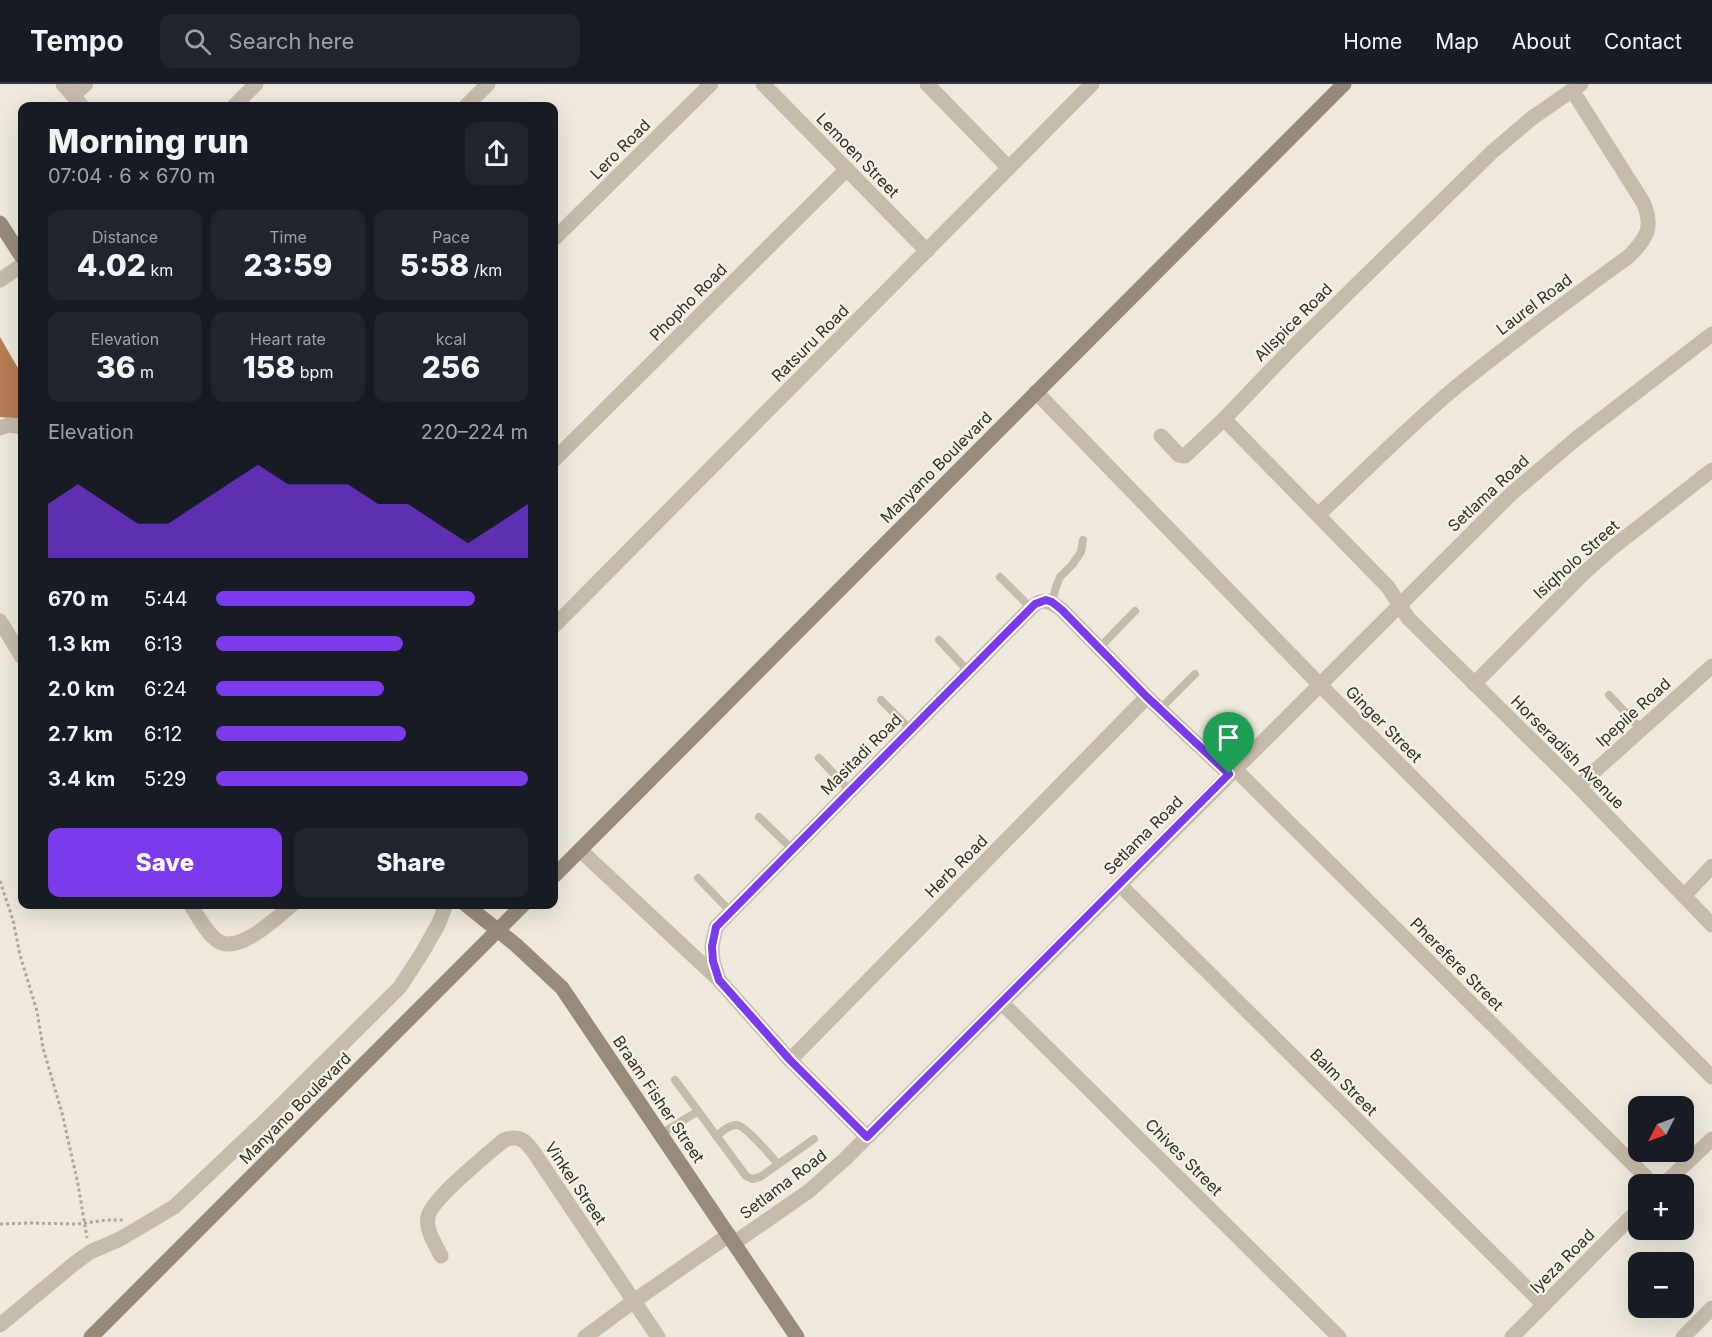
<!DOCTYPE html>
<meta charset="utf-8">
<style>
body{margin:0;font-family:Inter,sans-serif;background:#20242c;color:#f1f3f6;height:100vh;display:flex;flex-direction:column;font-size:22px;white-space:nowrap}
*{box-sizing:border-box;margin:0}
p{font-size:20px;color:#9ea1a6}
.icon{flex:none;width:33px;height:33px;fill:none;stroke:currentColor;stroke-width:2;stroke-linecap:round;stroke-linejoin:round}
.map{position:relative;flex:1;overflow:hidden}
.sheet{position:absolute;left:18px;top:18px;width:540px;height:807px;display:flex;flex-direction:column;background:#171b24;border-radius:12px;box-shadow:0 6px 24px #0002}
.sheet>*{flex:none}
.needle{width:39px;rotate:228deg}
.buttons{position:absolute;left:1628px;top:1012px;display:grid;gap:12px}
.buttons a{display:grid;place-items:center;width:66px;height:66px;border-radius:12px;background:#171b24;box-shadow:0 6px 24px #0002;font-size:30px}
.pin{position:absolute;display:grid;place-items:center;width:51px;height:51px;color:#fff;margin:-62px -26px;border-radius:50% 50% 50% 0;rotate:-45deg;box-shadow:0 0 6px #0007}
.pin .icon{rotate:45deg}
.round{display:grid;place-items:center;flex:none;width:63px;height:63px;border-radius:12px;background:#20242c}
.overview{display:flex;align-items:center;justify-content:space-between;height:102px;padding:0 30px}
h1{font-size:33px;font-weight:800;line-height:45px}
.metrics{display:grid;grid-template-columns:repeat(3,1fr);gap:9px;height:102px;padding:6px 30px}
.metrics div{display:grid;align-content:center;border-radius:12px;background:#20242c;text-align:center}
.metrics b{font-size:30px;font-weight:800}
.metrics small{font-size:16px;font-weight:400}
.metrics p{font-size:16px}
.chart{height:168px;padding:12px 30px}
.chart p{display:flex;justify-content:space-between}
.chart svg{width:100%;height:108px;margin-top:6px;fill:#7c3aed;opacity:.7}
.action{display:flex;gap:12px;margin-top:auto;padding:12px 30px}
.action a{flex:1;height:69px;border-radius:12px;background:#7c3aed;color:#fff;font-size:24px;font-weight:800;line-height:69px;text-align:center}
.action a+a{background:#20242c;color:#f1f3f6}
ul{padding:0 30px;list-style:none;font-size:20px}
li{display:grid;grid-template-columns:96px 72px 1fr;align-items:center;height:45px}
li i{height:15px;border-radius:8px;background:#7c3aed}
header{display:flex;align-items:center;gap:36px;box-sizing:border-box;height:84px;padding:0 30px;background:#171b24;border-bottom:2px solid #363941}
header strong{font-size:28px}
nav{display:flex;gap:33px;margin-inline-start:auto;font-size:21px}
.search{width:420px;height:54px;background:#20242c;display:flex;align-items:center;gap:15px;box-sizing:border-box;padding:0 21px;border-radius:12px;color:#9ea1a6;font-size:22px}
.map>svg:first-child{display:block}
</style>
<header>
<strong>Tempo</strong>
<div class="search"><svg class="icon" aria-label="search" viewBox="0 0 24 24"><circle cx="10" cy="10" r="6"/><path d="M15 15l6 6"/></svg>Search here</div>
<nav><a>Home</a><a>Map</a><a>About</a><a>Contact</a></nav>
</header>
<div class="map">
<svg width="1712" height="1253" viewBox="0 0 1712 1253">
<rect width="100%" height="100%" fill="#eee9dc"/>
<polygon fill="#b57d53" points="0,253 22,291 22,335 0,333"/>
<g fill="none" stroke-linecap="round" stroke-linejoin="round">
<g stroke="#b0a594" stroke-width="3" stroke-dasharray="3 3" stroke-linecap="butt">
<polyline points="0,797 13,836 20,871 37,927 43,964 62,1029 78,1100 87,1154"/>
<polyline points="0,1140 29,1139 77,1140 107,1136 124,1136"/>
</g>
<g stroke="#c5bbaa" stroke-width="8">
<polyline points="1000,493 1031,524"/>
<polyline points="1052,518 1056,503 1060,493 1072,481 1081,468 1083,456"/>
<polyline points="939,556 968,587"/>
<polyline points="1099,564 1135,527"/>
<polyline points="1609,611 1641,645"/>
<polyline points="881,616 910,645"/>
<polyline points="1160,625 1195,590"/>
<polyline points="819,674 850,707"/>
<polyline points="759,733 792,765"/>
<polyline points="698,794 731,828"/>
<polyline points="698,1027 746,1092 752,1095 760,1093 814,1055"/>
<polyline points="661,1050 698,1027 675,996"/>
<path d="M716,1052C722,1048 729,1040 737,1041C746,1042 771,1072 778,1080"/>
</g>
<g stroke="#c5bbaa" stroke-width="15">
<polyline points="63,0 82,22"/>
<polyline points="763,0 927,167"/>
<polyline points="927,0 1008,83"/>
<polyline points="73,11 86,0"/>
<polyline points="234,22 256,0"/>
<polyline points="466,22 488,0"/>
<polyline points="554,155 711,0"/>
<polyline points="0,196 22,181"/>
<polyline points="1036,308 1320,601 1712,993"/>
<polyline points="1224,335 1388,503 1408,534 1578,702 1712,841"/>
<polyline points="0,344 9,341 22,343"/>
<polyline points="1161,352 1179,371 1185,372 1224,335 1293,263 1492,68 1532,34 1581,0"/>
<polyline points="554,376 847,85"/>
<path d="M1318,431C1364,388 1408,343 1456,303C1512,258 1570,215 1628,173C1647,155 1654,143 1643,118L1572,6"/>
<polyline points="0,537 22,573"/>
<polyline points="554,542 1092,0"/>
<polyline points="1474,600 1583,490 1612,464 1712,386"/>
<polyline points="1235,685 1654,1101"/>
<polyline points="1578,702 1712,582"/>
<polyline points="580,766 717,894"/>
<polyline points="1120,801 1544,1221"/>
<polyline points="1684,812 1712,782"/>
<path d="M190,820C198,832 206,849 218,857C239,871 277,833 293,820"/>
<polyline points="1002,919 1339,1253"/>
<polyline points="790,976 1147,613"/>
<path d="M867,1053L790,976L719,896L713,877L712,862L716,843L1031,524C1042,513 1051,517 1062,526L1147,613L1229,690"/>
<polyline points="1663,1101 1712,1055"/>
<polyline points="734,1159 809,1107 845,1075 1511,410 1577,354 1712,250"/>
<path d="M441,1172C436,1161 425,1146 428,1133C431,1115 488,1070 504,1056C520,1050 526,1057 535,1070L658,1253"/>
<polyline points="0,1241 75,1179 90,1168 120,1155 174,1123 269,1033 400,903 422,869 439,839 446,820"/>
<polyline points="585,1253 634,1217 729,1151"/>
<polyline points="1512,1253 1638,1126"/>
<polyline points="1683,1253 1712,1224"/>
</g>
<g stroke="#988b7c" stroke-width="15">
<polyline points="0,139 22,173"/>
<polyline points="554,792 1344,0"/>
<polyline points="465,820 516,861 562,904 797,1253"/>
<polyline points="91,1253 524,820"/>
</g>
</g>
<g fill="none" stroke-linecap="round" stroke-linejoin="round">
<defs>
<polygon id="route" points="1046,516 1052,518 1062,526 1147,613 1229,690 867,1053 790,976 719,896 713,877 712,862 716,843 1031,524 1035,520"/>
</defs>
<use href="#route" stroke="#fff" stroke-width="12"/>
<use href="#route" stroke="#7c3aed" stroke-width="8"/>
</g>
<g text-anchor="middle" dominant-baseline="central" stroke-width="4.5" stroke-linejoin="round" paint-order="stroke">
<g font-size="16" fill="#332e28" stroke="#f7f2e8">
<text transform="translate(620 65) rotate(-45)">Lero Road</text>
<text transform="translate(858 71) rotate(46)">Lemoen Street</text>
<text transform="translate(688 218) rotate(-45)">Phopho Road</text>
<text transform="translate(1534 220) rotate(-37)">Laurel Road</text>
<text transform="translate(1293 238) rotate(-45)">Allspice Road</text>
<text transform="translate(810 259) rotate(-45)">Ratsuru Road</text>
<text transform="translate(936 383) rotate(-45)">Manyano Boulevard</text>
<text transform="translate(1488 409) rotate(-43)">Setlama Road</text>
<text transform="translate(1576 475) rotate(-42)">Isiqholo Street</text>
<text transform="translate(1633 628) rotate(-42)">Ipepile Road</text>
<text transform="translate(1384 640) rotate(45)">Ginger Street</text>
<text transform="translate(1568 668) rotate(45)">Horseradish Avenue</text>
<text transform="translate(861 670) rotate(-45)">Masitadi Road</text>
<text transform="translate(1143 751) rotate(-45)">Setlama Road</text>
<text transform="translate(956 782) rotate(-45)">Herb Road</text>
<text transform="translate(1457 880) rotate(45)">Pherefere Street</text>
<text transform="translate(1344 998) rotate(45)">Balm Street</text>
<text transform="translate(659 1015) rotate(56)">Braam Fisher Street</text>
<text transform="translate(295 1024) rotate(-45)">Manyano Boulevard</text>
<text transform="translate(1184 1073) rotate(45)">Chives Street</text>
<text transform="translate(576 1099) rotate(56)">Vinkel Street</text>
<text transform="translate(783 1100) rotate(-37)">Setlama Road</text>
<text transform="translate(1562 1177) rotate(-45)">Iyeza Road</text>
</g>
</g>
</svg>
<div class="buttons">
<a><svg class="needle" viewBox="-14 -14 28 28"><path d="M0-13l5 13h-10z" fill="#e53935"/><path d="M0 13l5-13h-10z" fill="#9ea1a6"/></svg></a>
<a>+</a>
<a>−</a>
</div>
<div class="pin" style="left:1229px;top:690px;background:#1e9e55"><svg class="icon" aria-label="arrive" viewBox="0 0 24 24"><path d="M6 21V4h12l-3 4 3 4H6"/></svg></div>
<section class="sheet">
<div class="overview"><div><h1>Morning run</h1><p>07:04 · 6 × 670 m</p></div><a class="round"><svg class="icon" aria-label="share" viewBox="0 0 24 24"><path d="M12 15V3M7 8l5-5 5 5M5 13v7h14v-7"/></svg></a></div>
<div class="metrics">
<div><p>Distance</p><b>4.02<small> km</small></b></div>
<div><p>Time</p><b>23:59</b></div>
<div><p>Pace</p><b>5:58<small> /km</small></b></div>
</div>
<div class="metrics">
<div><p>Elevation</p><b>36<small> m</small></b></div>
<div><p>Heart rate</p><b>158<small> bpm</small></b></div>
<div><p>kcal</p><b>256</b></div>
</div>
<div class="chart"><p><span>Elevation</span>220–224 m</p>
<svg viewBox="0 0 160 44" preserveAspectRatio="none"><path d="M0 44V22L10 14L20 22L30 30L40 30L50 22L60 14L70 6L80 14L90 14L100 14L110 22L120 22L130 30L140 38L150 30L160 22V44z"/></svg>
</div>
<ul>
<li><b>670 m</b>5:44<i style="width:83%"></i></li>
<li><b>1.3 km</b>6:13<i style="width:60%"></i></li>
<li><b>2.0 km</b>6:24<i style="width:54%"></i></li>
<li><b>2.7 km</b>6:12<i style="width:61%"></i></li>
<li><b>3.4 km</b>5:29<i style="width:100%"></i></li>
</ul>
<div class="action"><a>Save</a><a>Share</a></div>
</section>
</div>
